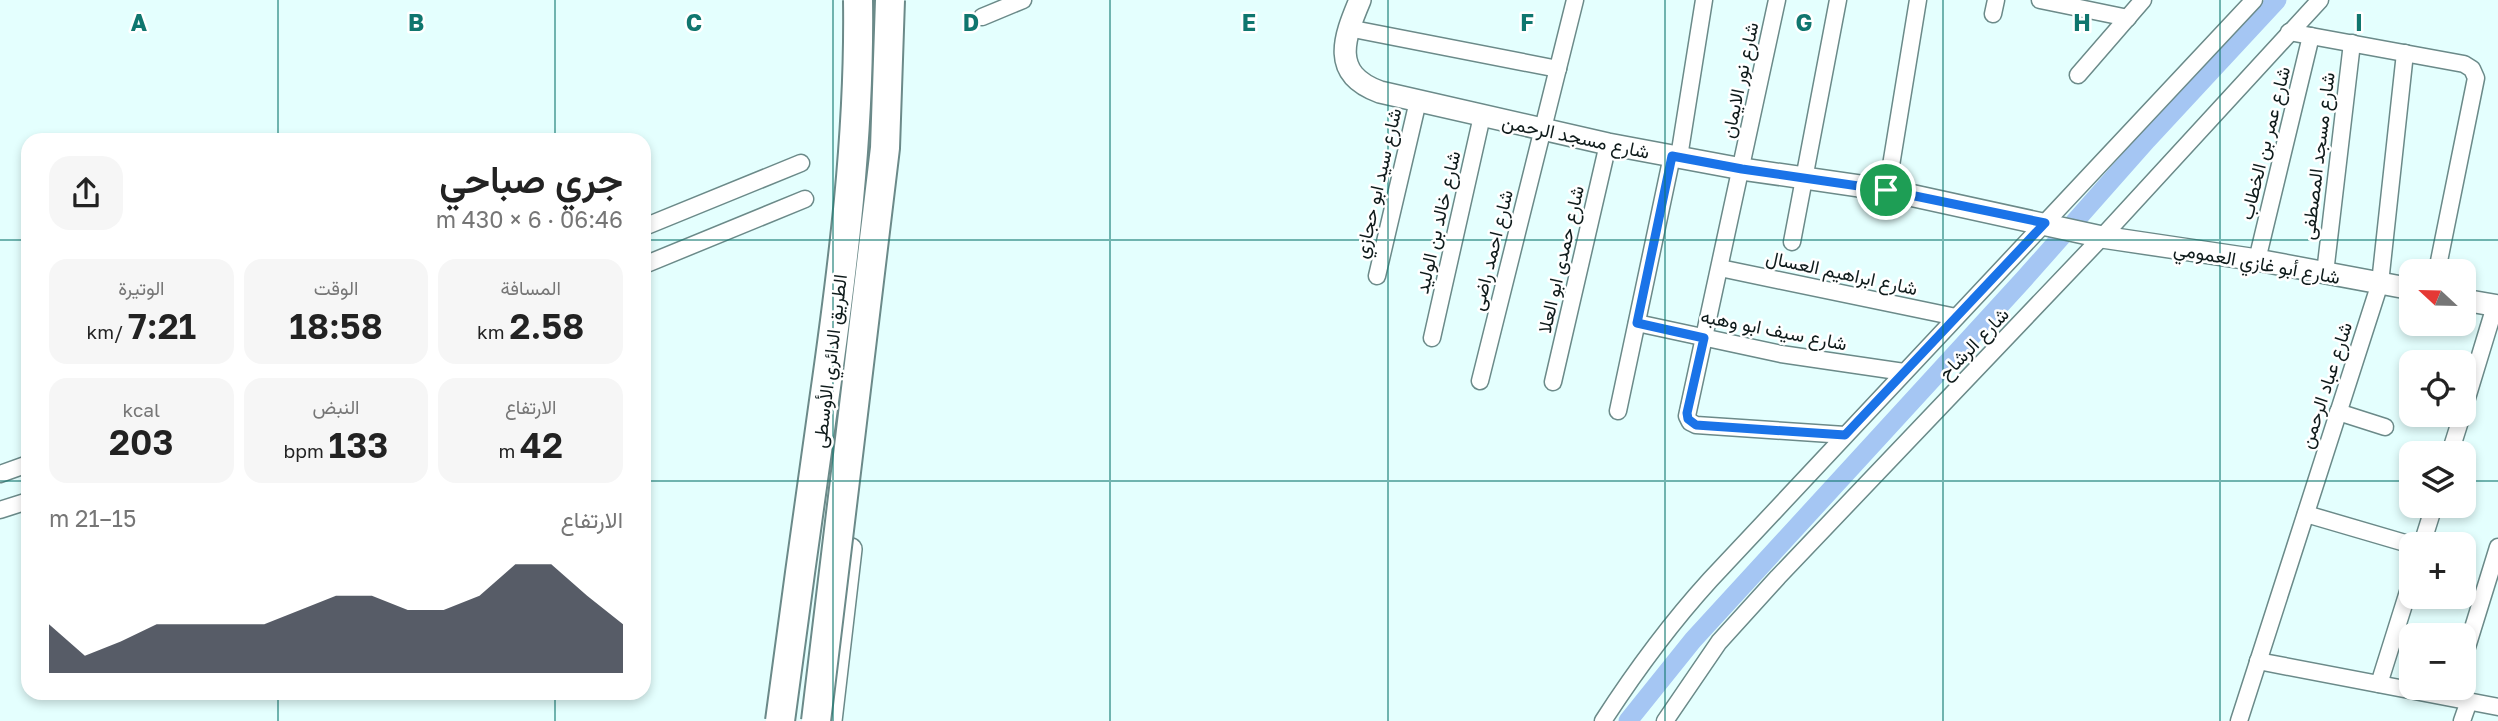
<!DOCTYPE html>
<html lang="ar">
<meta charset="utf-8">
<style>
body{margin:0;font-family:"Golos Text",Vazirmatn,sans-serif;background:#f6f6f6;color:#222;direction:rtl;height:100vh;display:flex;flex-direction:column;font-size:26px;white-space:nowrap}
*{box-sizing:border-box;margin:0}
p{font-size:23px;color:#767676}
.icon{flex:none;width:38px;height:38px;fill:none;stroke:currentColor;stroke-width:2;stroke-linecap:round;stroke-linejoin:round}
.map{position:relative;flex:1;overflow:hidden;direction:ltr}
.drawer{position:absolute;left:21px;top:133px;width:630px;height:567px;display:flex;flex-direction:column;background:#fff;border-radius:21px;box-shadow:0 4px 10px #0003;direction:rtl}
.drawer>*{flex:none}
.needle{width:46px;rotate:292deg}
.buttons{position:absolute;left:2399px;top:259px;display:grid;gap:14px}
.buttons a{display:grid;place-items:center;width:77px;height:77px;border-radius:14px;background:#fff;box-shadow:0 4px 10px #0003;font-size:35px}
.pin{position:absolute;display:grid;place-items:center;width:60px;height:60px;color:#fff;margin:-30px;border:4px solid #fff;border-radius:50%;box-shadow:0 2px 7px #0007}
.round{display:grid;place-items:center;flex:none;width:74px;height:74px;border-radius:21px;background:#f6f6f6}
.head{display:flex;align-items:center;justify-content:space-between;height:119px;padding:0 28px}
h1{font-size:38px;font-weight:600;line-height:52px}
.metrics{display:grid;grid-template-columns:repeat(3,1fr);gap:10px;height:119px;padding:7px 28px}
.metrics div{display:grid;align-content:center;border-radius:18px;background:#f6f6f6;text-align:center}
.metrics b{font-size:35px;font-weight:600}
.metrics small{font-size:19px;font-weight:400}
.metrics p{font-size:19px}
.chart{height:196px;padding:14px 28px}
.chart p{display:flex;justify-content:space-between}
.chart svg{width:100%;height:126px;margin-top:7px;fill:#111827;opacity:.7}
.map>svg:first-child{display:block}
</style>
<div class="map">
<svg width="2498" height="721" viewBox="0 0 2498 721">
<rect width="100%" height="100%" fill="#e4fffe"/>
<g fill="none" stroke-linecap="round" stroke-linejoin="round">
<polyline stroke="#a5c6f3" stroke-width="19" points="1628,721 1693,640 2024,279 2147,140 2277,0"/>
<defs>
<g id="street">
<polyline points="1777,0 1687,416 1690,422 1696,425 1845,435"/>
<polyline points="2040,0 2128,18"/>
<polyline points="1993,14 1996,0"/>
<polyline points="982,17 1023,0"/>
<polyline points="1348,28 1558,69"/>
<polyline points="2289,32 2464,64 2472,69 2476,78 2437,271"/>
<polyline points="2078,75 2143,0"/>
<polyline points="1679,157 1704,0"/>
<polyline points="1887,190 1918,0"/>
<polyline points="644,227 801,163"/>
<polyline points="1792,242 1838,0"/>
<polyline points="2257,260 2311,36"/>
<polyline points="644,265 805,199"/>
<polyline points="1720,268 1956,317"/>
<polyline points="2325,273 2352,43"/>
<polyline points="1377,276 1418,101"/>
<polyline points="1637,323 1781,354 1904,372"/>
<polyline points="1432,338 1482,116"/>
<polyline points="1480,381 1575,0"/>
<polyline points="1553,382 1608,144"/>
<polyline points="2464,408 2495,306"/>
<polyline points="1618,411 1672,156"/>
<polyline points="2338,412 2385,427"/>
<polyline points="2450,453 2462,415"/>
<polyline points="0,474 28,464"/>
<polyline points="0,510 28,501"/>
<polyline points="2306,514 2412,545"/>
<polyline points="2422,544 2434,506"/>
<polyline points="2464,657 2498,547"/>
<polyline points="2258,661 2498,707"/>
<polyline points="2379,684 2412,579"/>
<path d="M1603,721C1636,670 1670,624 1710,580L2254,0"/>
<polyline points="1665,721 1719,642 1778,577 2102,237 2320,0"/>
<polyline points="2239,721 2380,283 2405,53"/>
<polyline points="2462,721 2469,701"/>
</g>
<g id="secondary">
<path d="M1360,0C1344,38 1330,74 1380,92L1608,144L1742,169L1887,190L2102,237L2257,260L2412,289"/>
<polyline points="2464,300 2498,306"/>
<polyline points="831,721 851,549"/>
</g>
</defs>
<use href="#street" stroke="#6b8a89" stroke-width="19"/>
<use href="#secondary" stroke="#6b8a89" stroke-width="24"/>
<use href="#street" stroke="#fff" stroke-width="16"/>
<use href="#secondary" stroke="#fff" stroke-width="21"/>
<defs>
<g id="highway-bridge">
<path d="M780,721C794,614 809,508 824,401C843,268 860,134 858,0"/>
<polyline points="816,721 885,148 890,0"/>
</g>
</defs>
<use href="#highway-bridge" stroke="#6b8a89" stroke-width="32" stroke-linecap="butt"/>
<use href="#highway-bridge" stroke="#fff" stroke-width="28"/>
</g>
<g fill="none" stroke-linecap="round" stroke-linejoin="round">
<defs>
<polygon id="route" points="1672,156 1742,169 1886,190 2045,223 1845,435 1696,425 1688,419 1687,413 1704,338 1637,323"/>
</defs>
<use href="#route" stroke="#fff" stroke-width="14"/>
<use href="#route" stroke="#1a73e8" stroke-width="9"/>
</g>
<path fill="none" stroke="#0f766e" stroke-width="2" stroke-opacity="0.55" d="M278,0V140M555,0V140M833,0V721M1110,0V721M1388,0V721M1665,0V721M1943,0V721M2220,0V721M0,240H28M644,240H2498M0,481H28M644,481H2412M2464,481H2498M278,693V721M555,693V721"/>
<g text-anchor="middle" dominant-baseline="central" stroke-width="5" stroke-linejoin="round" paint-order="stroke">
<g font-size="19" fill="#0f1b1b" stroke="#fff">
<text transform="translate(1739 80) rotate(-78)">شارع نور الايمان</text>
<text transform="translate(1576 136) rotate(12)">شارع مسجد الرحمن</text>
<text transform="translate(2264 143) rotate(-76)">شارع عمر بن الخطاب</text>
<text transform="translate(2317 156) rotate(-83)">شارع مسجد المصطفى</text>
<text transform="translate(1377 183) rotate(-77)">شارع سيد ابو حجازي</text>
<text transform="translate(1437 222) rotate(-77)">شارع خالد بن الوليد</text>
<text transform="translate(1491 250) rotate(-76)">شارع احمد راضى</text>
<text transform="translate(1560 259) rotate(-77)">شارع حمدى ابو العلا</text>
<text transform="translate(2257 262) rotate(10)">شارع أبو غازي العمومي</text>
<text transform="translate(1842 272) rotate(12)">شارع ابراهيم العسال</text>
<text transform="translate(1774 329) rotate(11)">شارع سيف ابو وهبه</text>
<text transform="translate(1973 343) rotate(-46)">شارع الرشاح</text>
<text transform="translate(829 361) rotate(-83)">الطريق الدائري الأوسطى</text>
<text transform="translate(2325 385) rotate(-72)">شارع عباد الرحمن</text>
</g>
</g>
<g font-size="23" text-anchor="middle" font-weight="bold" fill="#0f766e" stroke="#fff" stroke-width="5" stroke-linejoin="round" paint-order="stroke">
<text x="139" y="31">A</text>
<text x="416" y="31">B</text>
<text x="694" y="31">C</text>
<text x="971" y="31">D</text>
<text x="1249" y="31">E</text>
<text x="1527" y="31">F</text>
<text x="1804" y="31">G</text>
<text x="2082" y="31">H</text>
<text x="2359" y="31">I</text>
</g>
</svg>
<div class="buttons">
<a><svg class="needle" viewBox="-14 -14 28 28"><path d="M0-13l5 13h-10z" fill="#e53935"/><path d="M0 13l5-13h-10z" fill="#767676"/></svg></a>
<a><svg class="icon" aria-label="locate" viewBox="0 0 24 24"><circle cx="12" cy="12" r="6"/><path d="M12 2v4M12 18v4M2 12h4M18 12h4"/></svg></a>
<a><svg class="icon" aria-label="layers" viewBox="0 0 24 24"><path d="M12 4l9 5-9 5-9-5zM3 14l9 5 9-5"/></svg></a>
<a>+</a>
<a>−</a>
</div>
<div class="pin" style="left:1886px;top:190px;background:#1e9e55"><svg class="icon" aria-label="arrive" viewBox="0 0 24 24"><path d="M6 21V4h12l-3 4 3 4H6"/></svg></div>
<section class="drawer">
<div class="head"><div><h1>جري صباحي</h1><p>06:46 · 6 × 430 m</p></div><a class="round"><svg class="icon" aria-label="share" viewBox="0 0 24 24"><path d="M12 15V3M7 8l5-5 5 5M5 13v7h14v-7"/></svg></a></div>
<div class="metrics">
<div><p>المسافة</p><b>2.58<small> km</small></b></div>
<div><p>الوقت</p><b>18:58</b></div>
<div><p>الوتيرة</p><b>7:21<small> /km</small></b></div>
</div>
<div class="metrics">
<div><p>الارتفاع</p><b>42<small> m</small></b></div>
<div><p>النبض</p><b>133<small> bpm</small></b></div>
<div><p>kcal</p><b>203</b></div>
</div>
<div class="chart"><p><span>الارتفاع</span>15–21 m</p>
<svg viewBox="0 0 160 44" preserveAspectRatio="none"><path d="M0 44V27L10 38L20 33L30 27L40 27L50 27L60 27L70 22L80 17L90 17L100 22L110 22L120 17L130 6L140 6L150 17L160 27V44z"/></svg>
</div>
</section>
</div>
